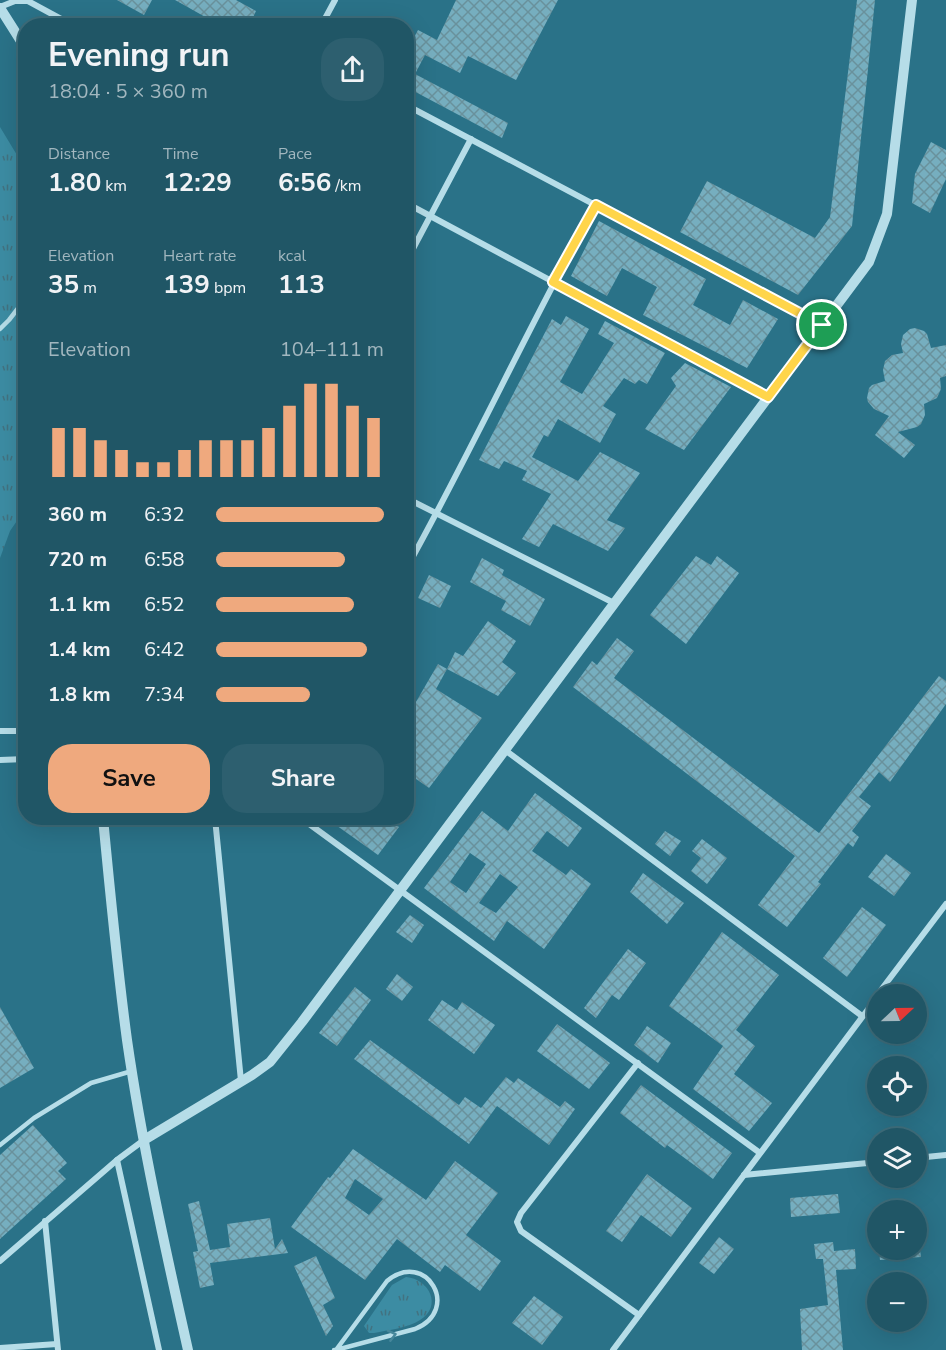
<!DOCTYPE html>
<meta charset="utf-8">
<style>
body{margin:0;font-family:"Nunito Sans",sans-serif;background:#2d5f6f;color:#f1f3f6;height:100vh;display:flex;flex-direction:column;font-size:22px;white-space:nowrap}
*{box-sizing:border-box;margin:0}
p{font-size:20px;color:#a2b7bf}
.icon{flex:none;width:33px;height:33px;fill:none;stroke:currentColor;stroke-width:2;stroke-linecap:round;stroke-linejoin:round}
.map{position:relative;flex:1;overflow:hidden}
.side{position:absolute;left:18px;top:18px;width:396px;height:807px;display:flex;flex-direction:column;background:#205666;border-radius:24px;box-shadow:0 6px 24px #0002,0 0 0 2px #3d6c7a}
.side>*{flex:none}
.needle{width:39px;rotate:68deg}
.buttons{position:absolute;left:867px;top:984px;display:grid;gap:12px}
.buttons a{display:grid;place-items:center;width:60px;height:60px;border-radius:50%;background:#205666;box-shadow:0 6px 24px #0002,0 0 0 2px #3d6c7a;font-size:30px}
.pin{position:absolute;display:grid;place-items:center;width:51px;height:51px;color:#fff;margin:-26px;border:3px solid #fff;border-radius:50%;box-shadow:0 2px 6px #0007}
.round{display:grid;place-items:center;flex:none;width:63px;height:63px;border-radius:24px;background:#2d5f6f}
.head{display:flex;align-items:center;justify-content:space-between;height:102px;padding:0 30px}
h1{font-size:33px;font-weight:700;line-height:45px}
.figures{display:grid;grid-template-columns:repeat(3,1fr);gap:9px;height:102px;padding:6px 30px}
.figures div{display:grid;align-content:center}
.figures b{font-size:26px;font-weight:700}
.figures small{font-size:16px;font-weight:400}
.figures p{font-size:16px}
.chart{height:168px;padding:12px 30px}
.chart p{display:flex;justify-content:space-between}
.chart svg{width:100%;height:108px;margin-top:6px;stroke:#efa97e;stroke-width:6}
.button{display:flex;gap:12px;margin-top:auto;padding:12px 30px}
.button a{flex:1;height:69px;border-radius:24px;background:#efa97e;color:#111;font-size:24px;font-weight:700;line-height:69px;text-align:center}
.button a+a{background:#2d5f6f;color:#f1f3f6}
ul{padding:0 30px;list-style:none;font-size:20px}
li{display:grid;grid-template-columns:96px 72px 1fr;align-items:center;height:45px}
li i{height:15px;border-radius:8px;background:#efa97e}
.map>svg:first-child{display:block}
</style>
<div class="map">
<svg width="946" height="1350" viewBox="0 0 946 1350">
<defs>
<pattern id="grass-tufts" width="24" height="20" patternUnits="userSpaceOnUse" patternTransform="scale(1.5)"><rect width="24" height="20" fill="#3c8ca3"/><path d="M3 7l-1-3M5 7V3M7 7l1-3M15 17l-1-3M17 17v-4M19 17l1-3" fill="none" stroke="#427280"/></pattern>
<pattern id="building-cross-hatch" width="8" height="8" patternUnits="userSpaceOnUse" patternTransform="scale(1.5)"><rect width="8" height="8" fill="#76aebf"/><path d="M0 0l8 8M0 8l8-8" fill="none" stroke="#69919c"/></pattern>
</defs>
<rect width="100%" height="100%" fill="#2a7288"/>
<g fill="url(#grass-tufts)">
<polygon points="0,127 26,170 25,509 10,531 0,558"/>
<path d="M406,1277C429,1279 443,1306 420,1320C408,1328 388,1330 374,1333H369L364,1326L366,1323L392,1285Z"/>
</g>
<g fill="url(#building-cross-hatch)" fill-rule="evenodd">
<polygon points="117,0 152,0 144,15"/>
<polygon points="175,0 236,0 256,11 249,26 214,26 216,23"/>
<polygon points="456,0 558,0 516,80 468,56 460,73 425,55 415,74 508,123 502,138 408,88 406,91 406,53 418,30 437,40"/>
<polygon points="857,0 875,0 852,226 798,295 680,232 707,181 815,238 830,217"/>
<polygon points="931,142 946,150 946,179 930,213 912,203 915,174"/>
<polygon points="599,221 706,279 693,305 730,325 743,300 778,319 747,368 643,315 657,287 622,268 607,296 571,276"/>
<polygon points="566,316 589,329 560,382 582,394 614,343 598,334 605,321 665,353 647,384 639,380 635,384 624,378 603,406 616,414 600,443 558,419 548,437 544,435 532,457 578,481 600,452 640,473 607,520 625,528 608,551 553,524 539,547 522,539 551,494 522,480 527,471 504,461 499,469 479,460 552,319 561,325"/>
<polygon points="915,328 924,331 927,334 931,348 946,345 946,376 940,378 941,389 937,398 924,404 925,415 921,424 917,427 898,432 915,445 904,458 875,435 889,416 874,409 868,402 867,398 869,388 872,385 885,381 883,370 885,361 892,355 903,353 901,344 903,335 910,329"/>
<polygon points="685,363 731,387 684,450 645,429 676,386 671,378"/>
<polygon points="696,556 711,565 717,556 739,573 686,644 650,615"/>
<polygon points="482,558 504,570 502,575 545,599 530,626 501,610 506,601 470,582"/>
<polygon points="429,575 451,586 440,608 418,598"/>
<polygon points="488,621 516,641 502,662 516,673 498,696 447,669 455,652 463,656"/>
<polygon points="617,638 634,651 614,678 819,833 939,676 946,681 946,704 890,782 879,772 859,797 871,806 852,831 859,837 853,847 848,843 818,882 821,884 787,927 758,905 795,856 573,687 592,661 597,665"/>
<polygon points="438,664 447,669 436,689 482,718 429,788 406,772 406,719"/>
<path d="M535,793L582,828L568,847L547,831L532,851L566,875L571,869L591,884L544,949L507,921L494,941L424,888L482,811L508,831ZM470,853L486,864L466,893L450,882ZM500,874L518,887L496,913L479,903Z"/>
<polygon points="326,818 387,818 399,827 378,855"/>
<polygon points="665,831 681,841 670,856 655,844"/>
<polygon points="702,839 727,858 707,884 691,871 701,858 692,851"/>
<polygon points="886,854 911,873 894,896 868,877"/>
<polygon points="643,873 684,903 667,924 630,892"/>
<polygon points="862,907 886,925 847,977 823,958"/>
<polygon points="410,915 424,925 412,943 396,932"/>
<polygon points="722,932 779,975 736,1030 755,1046 734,1074 772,1103 749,1131 693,1089 723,1046 669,1006"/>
<polygon points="628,949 646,963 619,1000 612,995 596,1018 584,1008"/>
<polygon points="397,974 413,987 402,1001 386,989"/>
<polygon points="355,987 371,1000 337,1046 319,1033"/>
<polygon points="442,1000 457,1010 462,1002 495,1025 474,1054 428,1020"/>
<polygon points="0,1007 34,1068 0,1088"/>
<polygon points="557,1024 610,1063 589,1089 537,1051"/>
<polygon points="647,1026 671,1043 658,1063 634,1045"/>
<polygon points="370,1040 459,1105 465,1097 481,1108 506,1077 514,1083 518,1078 560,1107 565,1101 575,1109 549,1145 497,1106 469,1144 354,1059"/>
<polygon points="641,1085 732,1153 713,1179 667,1145 665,1148 620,1113"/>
<polygon points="33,1125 67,1163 58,1171 66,1179 0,1239 0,1155"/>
<path d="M353,1149L426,1200L455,1161L498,1193L466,1235L501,1261L480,1291L445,1265L440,1272L397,1239L365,1280L291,1227L328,1177L330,1178ZM355,1179L383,1199L369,1215L345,1198Z"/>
<polygon points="647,1174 692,1208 671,1237 641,1215 622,1242 606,1231"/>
<polygon points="838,1194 840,1213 791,1217 790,1198"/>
<polygon points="199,1201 210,1250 230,1247 227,1224 270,1218 275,1249 282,1239 288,1253 210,1263 214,1285 200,1288 193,1252 198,1251 188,1204"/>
<polygon points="719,1237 734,1249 714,1274 699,1263"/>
<polygon points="833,1242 834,1251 855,1249 856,1269 836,1270 843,1350 802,1350 800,1309 828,1305 823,1259 816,1259 814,1244"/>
<polygon points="879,1250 920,1250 921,1257 880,1260"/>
<polygon points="316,1256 335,1298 323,1305 333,1326 326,1336 294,1266"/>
<polygon points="534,1296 563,1317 542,1345 512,1323"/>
</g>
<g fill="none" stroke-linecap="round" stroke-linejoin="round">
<g stroke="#b6dde8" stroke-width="4.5">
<polyline points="0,329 9,320 26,298"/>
<polyline points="0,1145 34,1118 91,1083 132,1071"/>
<path d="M334,1350H336L415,1329C462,1310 426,1249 387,1281L336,1350"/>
</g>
<g stroke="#b6dde8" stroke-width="6">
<polyline points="0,7 15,1 28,1 74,26"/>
<polyline points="321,26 335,0"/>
<polyline points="406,105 822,325"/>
<polyline points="406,203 768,397"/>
<polyline points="406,262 471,139"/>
<polyline points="406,498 614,603"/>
<path d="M406,569C473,449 529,325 596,205"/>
<polyline points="0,731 26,731"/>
<polyline points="505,750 862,1016"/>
<polyline points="0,760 26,759"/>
<polyline points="215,818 241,1081"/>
<polyline points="301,818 760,1153"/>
<polyline points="878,994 946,904"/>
<polyline points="638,1063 521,1213 517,1222 521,1231 639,1315"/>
<polyline points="916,1158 946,1155"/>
<polyline points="117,1160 159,1350"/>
<polyline points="744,1175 878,1162"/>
<polyline points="45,1221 58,1350"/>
<polyline points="0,1261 117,1160 144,1140"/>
<polyline points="0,1348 57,1344"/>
<polyline points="613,1350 878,996"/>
</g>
<g stroke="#b6dde8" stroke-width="10">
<polyline points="0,8 26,49"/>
<path d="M103,818C110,892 117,966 127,1040C142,1144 165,1248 188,1350"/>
<polyline points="144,1140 252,1075 270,1062 302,1022 869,262 887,214 912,0"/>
</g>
</g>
<defs><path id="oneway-chevron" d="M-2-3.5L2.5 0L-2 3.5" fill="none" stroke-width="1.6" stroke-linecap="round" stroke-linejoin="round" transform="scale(1.5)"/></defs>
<use stroke="#46879b" href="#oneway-chevron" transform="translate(392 1335) rotate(-14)"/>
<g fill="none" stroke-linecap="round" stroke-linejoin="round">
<defs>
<polygon id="route" points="596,205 822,325 768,397 553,282"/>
</defs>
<use href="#route" stroke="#fff" stroke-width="12"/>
<use href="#route" stroke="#ffd54a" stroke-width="8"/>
</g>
</svg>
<div class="buttons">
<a><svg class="needle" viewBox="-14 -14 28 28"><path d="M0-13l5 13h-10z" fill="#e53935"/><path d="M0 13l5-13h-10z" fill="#a2b7bf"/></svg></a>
<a><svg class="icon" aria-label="locate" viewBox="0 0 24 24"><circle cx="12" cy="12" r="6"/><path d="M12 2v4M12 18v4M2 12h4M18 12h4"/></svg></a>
<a><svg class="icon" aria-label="layers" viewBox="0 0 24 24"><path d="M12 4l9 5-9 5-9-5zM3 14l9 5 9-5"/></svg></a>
<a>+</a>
<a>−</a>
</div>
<div class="pin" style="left:822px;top:325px;background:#1e9e55"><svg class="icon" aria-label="arrive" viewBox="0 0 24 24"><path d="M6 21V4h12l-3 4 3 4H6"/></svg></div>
<section class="side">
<div class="head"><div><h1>Evening run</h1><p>18:04 · 5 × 360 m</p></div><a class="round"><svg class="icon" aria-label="share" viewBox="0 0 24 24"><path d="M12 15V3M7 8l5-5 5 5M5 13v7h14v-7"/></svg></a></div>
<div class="figures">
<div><p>Distance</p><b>1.80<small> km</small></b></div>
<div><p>Time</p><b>12:29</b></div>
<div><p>Pace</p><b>6:56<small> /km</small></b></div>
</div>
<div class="figures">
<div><p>Elevation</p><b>35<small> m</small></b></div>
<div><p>Heart rate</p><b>139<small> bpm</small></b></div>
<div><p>kcal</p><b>113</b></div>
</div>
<div class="chart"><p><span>Elevation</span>104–111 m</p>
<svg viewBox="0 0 160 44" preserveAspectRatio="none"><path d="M5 44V24M15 44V24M25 44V29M35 44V33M45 44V38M55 44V38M65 44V33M75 44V29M85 44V29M95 44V29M105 44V24M115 44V15M125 44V6M135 44V6M145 44V15M155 44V20"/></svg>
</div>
<ul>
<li><b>360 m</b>6:32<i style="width:100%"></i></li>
<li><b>720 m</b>6:58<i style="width:77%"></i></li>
<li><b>1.1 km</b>6:52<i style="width:82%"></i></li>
<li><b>1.4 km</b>6:42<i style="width:90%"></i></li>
<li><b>1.8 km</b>7:34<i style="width:56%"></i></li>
</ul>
<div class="button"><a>Save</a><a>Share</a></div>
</section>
</div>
